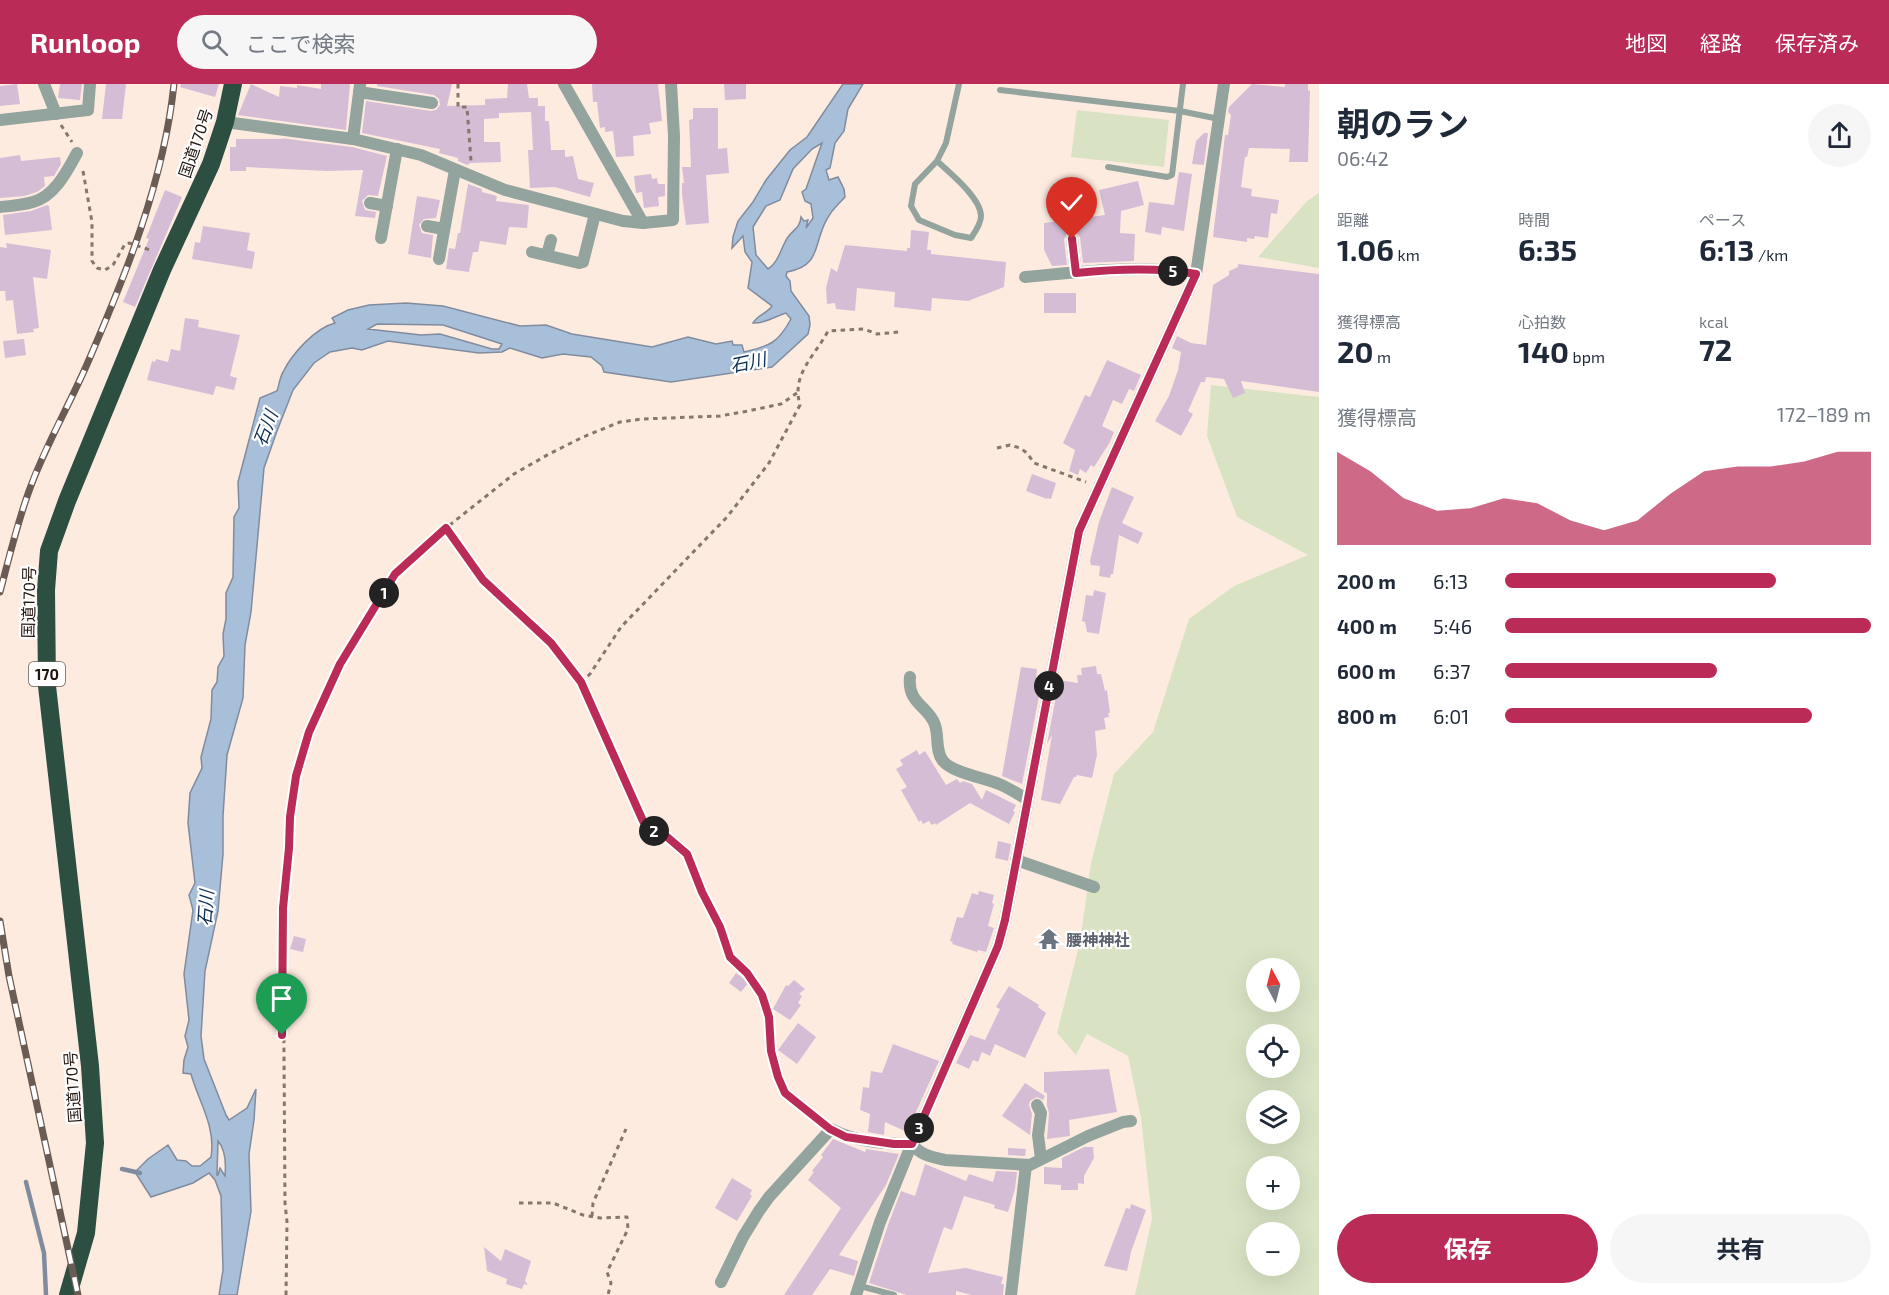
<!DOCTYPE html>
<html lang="ja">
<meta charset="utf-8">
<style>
body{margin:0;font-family:"Exo 2","Noto Sans JP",sans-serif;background:#f6f6f7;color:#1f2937;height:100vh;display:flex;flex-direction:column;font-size:22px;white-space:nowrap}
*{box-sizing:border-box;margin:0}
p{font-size:20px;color:#747a83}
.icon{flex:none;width:33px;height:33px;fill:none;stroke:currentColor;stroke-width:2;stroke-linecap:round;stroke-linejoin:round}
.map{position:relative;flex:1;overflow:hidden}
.sheet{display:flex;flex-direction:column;background:#fff;width:570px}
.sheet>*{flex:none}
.needle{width:39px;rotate:353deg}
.fabs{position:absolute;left:1246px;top:874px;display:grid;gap:12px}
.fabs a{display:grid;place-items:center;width:54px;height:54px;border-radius:50%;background:#fff;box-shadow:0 6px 24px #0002;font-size:30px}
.pin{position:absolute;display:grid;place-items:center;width:51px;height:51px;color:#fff;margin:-62px -26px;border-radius:50% 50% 50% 0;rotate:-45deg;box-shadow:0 0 6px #0007}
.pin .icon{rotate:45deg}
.km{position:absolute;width:30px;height:30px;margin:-15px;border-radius:50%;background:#222;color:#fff;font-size:16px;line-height:30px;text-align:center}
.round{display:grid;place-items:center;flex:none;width:63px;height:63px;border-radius:32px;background:#f6f6f7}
.headline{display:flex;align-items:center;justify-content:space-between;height:102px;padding:0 18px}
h1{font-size:33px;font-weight:700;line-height:45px}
.stats{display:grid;grid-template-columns:repeat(3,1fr);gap:9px;height:102px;padding:6px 18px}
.stats div{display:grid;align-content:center}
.stats b{font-size:30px;font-weight:700}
.stats small{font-size:16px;font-weight:400}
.stats p{font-size:16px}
.chart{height:168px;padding:12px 18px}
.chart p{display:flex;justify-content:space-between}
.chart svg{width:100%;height:108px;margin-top:6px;fill:#ba2b57;opacity:.7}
.button{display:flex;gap:12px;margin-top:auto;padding:12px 18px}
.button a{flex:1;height:69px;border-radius:36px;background:#ba2b57;color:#fff;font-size:24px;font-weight:700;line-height:69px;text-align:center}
.button a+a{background:#f6f6f7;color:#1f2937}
ul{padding:0 18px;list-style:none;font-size:20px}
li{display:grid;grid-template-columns:96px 72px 1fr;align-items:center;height:45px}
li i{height:15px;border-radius:8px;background:#ba2b57}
header{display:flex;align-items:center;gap:36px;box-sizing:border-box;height:84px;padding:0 30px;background:#ba2b57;color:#fff}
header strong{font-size:28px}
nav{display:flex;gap:33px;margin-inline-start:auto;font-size:21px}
.search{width:420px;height:54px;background:#f6f6f7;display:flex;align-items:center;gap:15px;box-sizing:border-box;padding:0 21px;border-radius:33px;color:#747a83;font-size:22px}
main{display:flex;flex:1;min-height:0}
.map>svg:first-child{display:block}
</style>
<header>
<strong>Runloop</strong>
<div class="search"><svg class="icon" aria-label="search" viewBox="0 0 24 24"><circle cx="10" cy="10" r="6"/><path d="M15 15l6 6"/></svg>ここで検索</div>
<nav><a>地図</a><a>経路</a><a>保存済み</a></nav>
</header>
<main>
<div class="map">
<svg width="1319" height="1211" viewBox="0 0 1319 1211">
<rect width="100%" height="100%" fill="#feebe0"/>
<g fill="#d9e3c4" fill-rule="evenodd">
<polygon points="1077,26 1169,36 1164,83 1071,73"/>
<polygon points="1319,109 1319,184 1258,173 1307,117"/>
<path d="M1211,301L1319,313V1211H1135L1152,1135L1141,1034L1128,972L1087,950L1076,971L1057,949L1080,858L1091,779L1114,690L1153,648L1189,535L1234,502L1308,471L1237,433L1207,352ZM1257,885H1290V918H1257ZM1257,951H1290V984H1257ZM1257,1017H1290V1050H1257ZM1257,1083H1290V1116H1257ZM1257,1149H1290V1182H1257Z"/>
</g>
<path fill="#a8bfda" stroke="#808c9e" stroke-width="1.5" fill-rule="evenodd" d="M843,0H863L848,25L844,47L835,59L830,84L826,86L829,96L838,93L844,105L845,113C837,122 833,124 827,135C813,159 822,182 787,188L786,192L790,197L791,207L809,232L810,241L808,250L772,283L671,298L604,288L602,282L591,273L563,270L542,274L510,264L502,268L479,269L388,257L362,266L352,264L330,268L314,279L293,306L277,347L264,384L251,528L245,561L243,614L227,671L223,732V770L218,827L205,887L201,952L204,975L226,1031L229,1036L247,1024L256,1005L254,1036L249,1070L251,1127L237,1211H219L223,1186L221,1112L215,1096L209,1089L193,1099L151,1113L135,1088L148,1075L168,1061L177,1076L186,1077L192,1082H200L211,1073C216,1042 199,1019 191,990L183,989L184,976L188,963L185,952L189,936L184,890L193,826L189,811L195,799L188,739L190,709L202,684L201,673L211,635L212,606L217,598L218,583L224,572L223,550L226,535V509L233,493L234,433L239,424L238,398L260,314L277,307C279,301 280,293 283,288C292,270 315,244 335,239L332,234L348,226L369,221L406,219L443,222L520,242L546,241L572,250L652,263L688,253L716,260L732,257L733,261H742L744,268C770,262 778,259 791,235L786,229C775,232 765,240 753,239C758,231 766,230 772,222L748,204L752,178L745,168L743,152L732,164L733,153L738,137L753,118L766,96L790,66L807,53ZM822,59L806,105L802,108L805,117L811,120L813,134L806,144L808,136L804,137L801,133C800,144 794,145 788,153C781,163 779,178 768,185L756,171L753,143L766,122L780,116L793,85L812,65ZM377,240L443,241L502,260L499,265H492L440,250L421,251L368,245ZM218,1057C226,1066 226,1081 225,1092L220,1084L218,1091H217Z"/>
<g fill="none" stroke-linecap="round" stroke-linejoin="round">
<g stroke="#808c9e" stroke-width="4.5">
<polyline points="122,1085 140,1089"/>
<polyline points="26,1098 44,1169 46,1211"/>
</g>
</g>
<g fill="#d5bdd6">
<polygon points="17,0 20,20 0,22 0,2"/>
<polygon points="60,0 82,0 80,16 58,14"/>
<polygon points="106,0 126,0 122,35 102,35"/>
<polygon points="181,0 219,0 215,13 180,3"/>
<polygon points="251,0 279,13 280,2 297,4 297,1 321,5 321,0 350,0 346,46 238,31"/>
<polygon points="377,0 452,0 447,22 485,21 485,15 507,14 508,0 527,0 529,14 538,14 538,22 545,22 545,37 549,37 551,66 565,66 565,73 573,72 578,95 594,99 590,113 555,103 530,104 528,66 533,66 531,28 499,29 499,34 484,35 484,58 500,58 501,78 471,79 467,81 458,77 458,74 439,69 440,65 362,49 366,17 431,27 436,26 440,21 439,15 434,11 377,2"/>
<polygon points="592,0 658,0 662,37 649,39 651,50 633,52 634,72 616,73 613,47 605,48 605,43 600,44 597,18 593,18"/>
<polygon points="724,0 746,0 746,15 725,16"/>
<polygon points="1252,0 1285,3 1285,0 1308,0 1308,6 1310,7 1308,78 1289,78 1290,65 1249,64 1247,73 1245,73 1241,103 1252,105 1251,112 1279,116 1277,130 1271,129 1268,154 1255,152 1254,155 1247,154 1247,158 1213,153 1225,51 1228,51 1231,31 1228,28 1229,23"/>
<polygon points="693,24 718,24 718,65 727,64 729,89 706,91 709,139 686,141 682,110 682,99 684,99 682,83 691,83 689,36 693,35"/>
<polygon points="1204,49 1208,49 1204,81 1192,80 1196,57"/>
<polygon points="280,54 352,63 387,72 378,112 368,111 362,117 365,126 376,128 375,134 355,132 363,86 327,87 246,83 246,87 230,87 230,63 236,63 236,55 284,55"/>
<polygon points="20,71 21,77 60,73 61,80 54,92 44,93 45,102 37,108 24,112 0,114 0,74"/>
<polygon points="1179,88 1192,90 1184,147 1162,143 1161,151 1145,148 1149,118 1174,121"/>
<polygon points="651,90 652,95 657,94 658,100 665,100 665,112 658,113 659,122 644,124 642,108 636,109 634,92"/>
<polygon points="1138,97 1144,121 1121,127 1120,149 1135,150 1134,177 1083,179 1080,153 1076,148 1072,147 1067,149 1064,155 1067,181 1052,182 1044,166 1044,139 1105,131 1099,106"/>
<polygon points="468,100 482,105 482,108 497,112 496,117 529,121 527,144 509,143 506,161 480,157 478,168 473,168 469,188 446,185 449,164 455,165 458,149 460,149"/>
<polygon points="165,106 182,113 135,223 123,218 149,155 146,154"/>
<polygon points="417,112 440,116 436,134 424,135 419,141 422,149 433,151 431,174 408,170"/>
<polygon points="47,121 49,122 52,146 5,151 3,131 31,127"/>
<polygon points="203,142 250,149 247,166 255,168 252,185 192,175 195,158 200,159"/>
<polygon points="911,146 929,148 927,166 931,166 931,170 1006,178 1004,203 968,217 932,214 931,227 894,223 895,208 857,204 855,227 836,225 835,219 827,220 826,204 831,184 837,188 845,161 907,167 907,164 910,164"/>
<polygon points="6,159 51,166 47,195 33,193 39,244 33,245 34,248 17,250 13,216 6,217 5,207 0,207 0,163 7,164"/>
<polygon points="1238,180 1319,190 1319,308 1241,297 1245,309 1233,314 1224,295 1206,293 1205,298 1201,298 1188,327 1193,330 1181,352 1155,337 1169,312 1178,286 1181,268 1172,264 1177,252 1191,259 1206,261 1213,201 1229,191 1229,187 1238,183"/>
<rect x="1044" y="209" width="32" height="20"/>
<polygon points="185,234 199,236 198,243 240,251 230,292 237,294 234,306 216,302 213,311 147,296 152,277 155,278 156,275 168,278 171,265 180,267"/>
<polygon points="24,255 26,271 5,274 3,257"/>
<polygon points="1107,276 1141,291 1134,307 1129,305 1122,320 1113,316 1102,342 1114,348 1110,358 1094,383 1091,381 1086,389 1080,385 1078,391 1069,387 1075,366 1063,359 1085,311 1090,313"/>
<polygon points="1032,390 1056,399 1051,415 1047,414 1047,415 1026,407"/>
<polygon points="1112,403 1134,413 1122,439 1143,449 1138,460 1119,451 1113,490 1111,490 1110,494 1099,492 1100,482 1091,481 1090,477 1099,438"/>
<polygon points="1094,506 1106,509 1099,550 1087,548 1085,538 1082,537 1086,511 1093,512"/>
<polygon points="1096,582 1097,590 1101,590 1105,607 1107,606 1110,629 1108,629 1109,633 1104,634 1106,645 1095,647 1097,671 1092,694 1077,691 1076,693 1074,693 1060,720 1041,716 1052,651 1047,660 1059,596 1078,599 1077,591 1082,591 1081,584"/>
<polygon points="1021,583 1037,585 1036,596 1042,597 1022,700 1002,692"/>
<polygon points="917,666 919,671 925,667 946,701 957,695 960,699 963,697 972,700 982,716 986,706 1016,721 1013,727 1015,728 1009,740 970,719 936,741 935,739 932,741 929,737 923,740 921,736 919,738 901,706 907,703 896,685 903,681 900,676"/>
<polygon points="998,757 1011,760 1008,777 995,774"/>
<polygon points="979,807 994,811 992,819 994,820 988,842 994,844 986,868 978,866 977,868 952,860 953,858 950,857 957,833 963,834 972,809 978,811"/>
<polygon points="294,852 306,855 303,868 290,865"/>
<polygon points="736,889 749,898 741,908 729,899"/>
<polygon points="794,896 805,905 799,910 802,912 798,919 801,921 790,936 773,925 786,901 788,902"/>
<polygon points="1009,902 1039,921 1038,923 1046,929 1025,974 995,960 990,972 982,968 978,978 973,976 969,985 956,979 970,951 991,958 985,956 1000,925 996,923"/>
<polygon points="798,939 816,953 797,980 778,966"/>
<polygon points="893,960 939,977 907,1048 885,1038 884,1051 868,1048 870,1030 860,1026 863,1003 869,1004 871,987 882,989"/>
<polygon points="1109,985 1117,1028 1069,1036 1070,1052 1047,1055 1049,1029 1047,1022 1047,1009 1044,1008 1044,988"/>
<polygon points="1025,999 1045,1012 1043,1016 1037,1013 1030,1017 1029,1021 1032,1030 1030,1051 1002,1032"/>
<polygon points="833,1055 865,1068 866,1065 899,1070 886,1101 839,1171 858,1177 854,1192 830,1185 812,1211 784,1211 841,1124 808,1096 814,1088 812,1087 823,1073 821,1071"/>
<polygon points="1084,1063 1093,1063 1094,1074 1084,1092 1084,1100 1078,1099 1078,1106 1061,1106 1061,1101 1044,1100 1044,1083 1062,1084 1062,1074"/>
<polygon points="1008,1064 1026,1065 1025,1072 1008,1071"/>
<polygon points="925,1080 966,1097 969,1090 993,1098 996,1087 1017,1088 1015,1105 1008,1128 994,1124 995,1121 964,1112 952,1146 944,1143 928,1189 966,1184 1003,1193 1001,1200 1004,1200 1003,1211 972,1211 956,1207 956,1211 907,1211 869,1199 888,1141 901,1107 915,1112"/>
<polygon points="732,1094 752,1106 750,1110 752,1112 737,1137 715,1124"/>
<polygon points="1131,1120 1146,1126 1131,1168 1127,1187 1104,1182 1126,1124 1130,1125"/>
<polygon points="484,1163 501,1177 505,1165 531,1177 525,1197 528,1201 524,1200 522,1205 506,1200 507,1195 487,1187"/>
</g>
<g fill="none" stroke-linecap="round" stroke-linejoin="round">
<g stroke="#85766e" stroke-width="3" stroke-dasharray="4.5 4.5" stroke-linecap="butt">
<polyline points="458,0 458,23 467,23 471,77"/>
<polyline points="61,41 72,58"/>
<polyline points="83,87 92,138 92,177 97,184 105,186 113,181 125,160 129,159 153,167"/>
<polyline points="997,364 1010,361 1020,364 1027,369 1034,379 1086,398"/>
<polyline points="446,444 483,496 551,559 581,598 643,737 650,745 666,752 687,770 702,808 720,843 730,873 747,889 762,911 769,933 771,967 778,993 785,1009 821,1036"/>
<path d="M581,598L590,590L621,543L727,433L769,379L800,321C791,290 815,272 828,247L864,245L877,250L899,248"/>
<polyline points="519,1119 553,1119 583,1131 600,1134 627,1133 628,1145 607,1188 611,1199 608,1211"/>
<polyline points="592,1132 593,1119 626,1045"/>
<polyline points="286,1211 287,1138 285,1119 283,824 289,764 290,733 296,692 309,648 340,580 395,490 446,444 514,390 549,370 583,353 620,338 642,335 720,332 748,327 781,320 797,309"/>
</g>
<g stroke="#93a39d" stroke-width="6">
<polyline points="1000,6 1180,27 1219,35"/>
<path d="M937,77C950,89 981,114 981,132C981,140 975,148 971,154L955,151L919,136L911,122L915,100L937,77L946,59L959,0"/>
<polyline points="1108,83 1167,93 1172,91 1183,0"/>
<polyline points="860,1202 894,1211"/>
</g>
<g stroke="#93a39d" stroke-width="12">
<polyline points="44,0 56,30"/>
<polyline points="564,0 643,139"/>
<polyline points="359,8 432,19"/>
<polyline points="0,36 88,26 90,0"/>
<polyline points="225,38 353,55 421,71 505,106 623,137 643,139 673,136 674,52 671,0"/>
<polyline points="353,55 360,1"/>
<polyline points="370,119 387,122"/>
<path d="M0,123C11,122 23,121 33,118C55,112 67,87 77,69"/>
<polyline points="427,142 444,145"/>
<polyline points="381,154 397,65"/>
<polyline points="1072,155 1076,189"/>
<polyline points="532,168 579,179 583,178 595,130"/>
<polyline points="547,171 551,156"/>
<polyline points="439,175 455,86"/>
<path d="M1025,193C1081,188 1140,180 1196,190"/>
<path d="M910,593C907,620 929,622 935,641C939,652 935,667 943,677C953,689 985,694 999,700C1009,704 1018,710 1028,716"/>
<polyline points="1016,776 1094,803"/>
<polyline points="1037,1021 1041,1029 1038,1051 1041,1075"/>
<path d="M912,1060C920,1071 932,1073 945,1076L1030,1081L1088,1052L1123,1038L1131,1037"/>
<path d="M721,1198L743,1153L759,1127L769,1113L831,1045C856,1058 884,1060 912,1060"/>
<polyline points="856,1211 880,1138 910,1064 998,862 1005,836 1079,447 1196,190 1224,0"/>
<polyline points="1011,1211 1026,1081"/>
</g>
<polyline stroke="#2d4f42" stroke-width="18" points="68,1211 86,1149 95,1059 90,982 47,602 46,506 49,467 67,417 162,186 211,80 225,38 233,0"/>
<defs>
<g id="rail">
<path d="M0,508C9,474 17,440 29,407C45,362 69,322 88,278C126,190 164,97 174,0"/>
<polyline points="0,837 9,892 78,1211"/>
</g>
</defs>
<use href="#rail" stroke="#6a5c55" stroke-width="7"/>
<use href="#rail" stroke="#fff" stroke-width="4.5" stroke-dasharray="14" stroke-linecap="butt"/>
</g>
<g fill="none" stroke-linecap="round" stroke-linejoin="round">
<defs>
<path id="route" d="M282,951L283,824L289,764L290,733L296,692L309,648L340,580L395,490L446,444L483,496L551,559L581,598L643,737L650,745L666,752L687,770L702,808L720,843L730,873L747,889L762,911L769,933L771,967L778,993L785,1009L830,1045L846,1053L894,1060H912L998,862L1005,836L1079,447L1196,190C1157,183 1115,185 1076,189L1072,155"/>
</defs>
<use href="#route" stroke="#fff" stroke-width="12"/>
<use href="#route" stroke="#ba2b57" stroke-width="8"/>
</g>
<defs>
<symbol id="temple-bare" viewBox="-9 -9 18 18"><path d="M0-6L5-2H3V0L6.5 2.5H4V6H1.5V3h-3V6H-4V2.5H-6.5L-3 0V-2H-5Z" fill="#6b7280" stroke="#fff" stroke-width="2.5" paint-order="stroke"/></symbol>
</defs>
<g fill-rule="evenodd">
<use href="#temple-bare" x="1034" y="840" width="30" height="30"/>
</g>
<g text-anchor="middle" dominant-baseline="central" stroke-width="4.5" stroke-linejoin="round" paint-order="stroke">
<rect fill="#fff" stroke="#645c58" stroke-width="1.5" x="29" y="578" width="36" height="24" rx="4.5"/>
<g font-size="15" font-weight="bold" fill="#221611">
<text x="47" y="590">170</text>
</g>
<g font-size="16" fill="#221611" stroke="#fff">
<text transform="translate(195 59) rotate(-71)">国道170号</text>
<text transform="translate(28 518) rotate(-89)">国道170号</text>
<text transform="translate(72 1003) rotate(-94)">国道170号</text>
</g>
<g font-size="16" font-weight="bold" fill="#5b616d" stroke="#fff" text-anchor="start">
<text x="1066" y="855">腰神神社</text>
</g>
<g font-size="18" font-style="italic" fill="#0c2f53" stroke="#fff">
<text transform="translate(748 278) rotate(-12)">石川</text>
<text transform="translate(265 344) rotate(-69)">石川</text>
<text transform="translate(205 824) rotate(-86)">石川</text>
</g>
</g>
</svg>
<div class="fabs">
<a><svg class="needle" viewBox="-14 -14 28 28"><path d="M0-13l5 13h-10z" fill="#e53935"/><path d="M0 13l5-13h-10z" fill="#747a83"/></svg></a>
<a><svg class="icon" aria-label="locate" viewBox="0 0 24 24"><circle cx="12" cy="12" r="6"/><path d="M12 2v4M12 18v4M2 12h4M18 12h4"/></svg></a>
<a><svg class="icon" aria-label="layers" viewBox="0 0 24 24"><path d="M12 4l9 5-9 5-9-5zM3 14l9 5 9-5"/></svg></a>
<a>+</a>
<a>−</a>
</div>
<div class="pin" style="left:282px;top:951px;background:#1e9e55"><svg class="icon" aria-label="arrive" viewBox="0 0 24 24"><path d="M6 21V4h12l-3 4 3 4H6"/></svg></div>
<div class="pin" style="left:1072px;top:155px;background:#d93025"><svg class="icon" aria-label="check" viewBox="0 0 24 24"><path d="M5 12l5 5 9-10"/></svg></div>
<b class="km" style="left:384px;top:509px">1</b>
<b class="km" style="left:654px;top:747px">2</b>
<b class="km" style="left:919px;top:1044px">3</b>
<b class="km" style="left:1049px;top:602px">4</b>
<b class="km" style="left:1173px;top:187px">5</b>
</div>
<section class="sheet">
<div class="headline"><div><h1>朝のラン</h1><p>06:42</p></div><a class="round"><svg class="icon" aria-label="share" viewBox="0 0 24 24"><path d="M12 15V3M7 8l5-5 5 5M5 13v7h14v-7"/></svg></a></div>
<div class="stats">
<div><p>距離</p><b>1.06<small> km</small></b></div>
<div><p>時間</p><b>6:35</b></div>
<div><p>ペース</p><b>6:13<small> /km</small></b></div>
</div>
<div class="stats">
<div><p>獲得標高</p><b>20<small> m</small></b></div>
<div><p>心拍数</p><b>140<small> bpm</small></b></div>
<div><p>kcal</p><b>72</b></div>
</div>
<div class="chart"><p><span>獲得標高</span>172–189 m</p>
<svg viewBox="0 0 160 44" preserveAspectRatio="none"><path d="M0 44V6L10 14L20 25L30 30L40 29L50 25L60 27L70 34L80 38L90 34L100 23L110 14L120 12L130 12L140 10L150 6L160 6V44z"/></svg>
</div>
<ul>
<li><b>200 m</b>6:13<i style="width:74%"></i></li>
<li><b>400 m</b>5:46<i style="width:100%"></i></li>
<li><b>600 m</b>6:37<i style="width:58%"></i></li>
<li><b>800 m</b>6:01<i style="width:84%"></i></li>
</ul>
<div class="button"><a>保存</a><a>共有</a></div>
</section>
</main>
